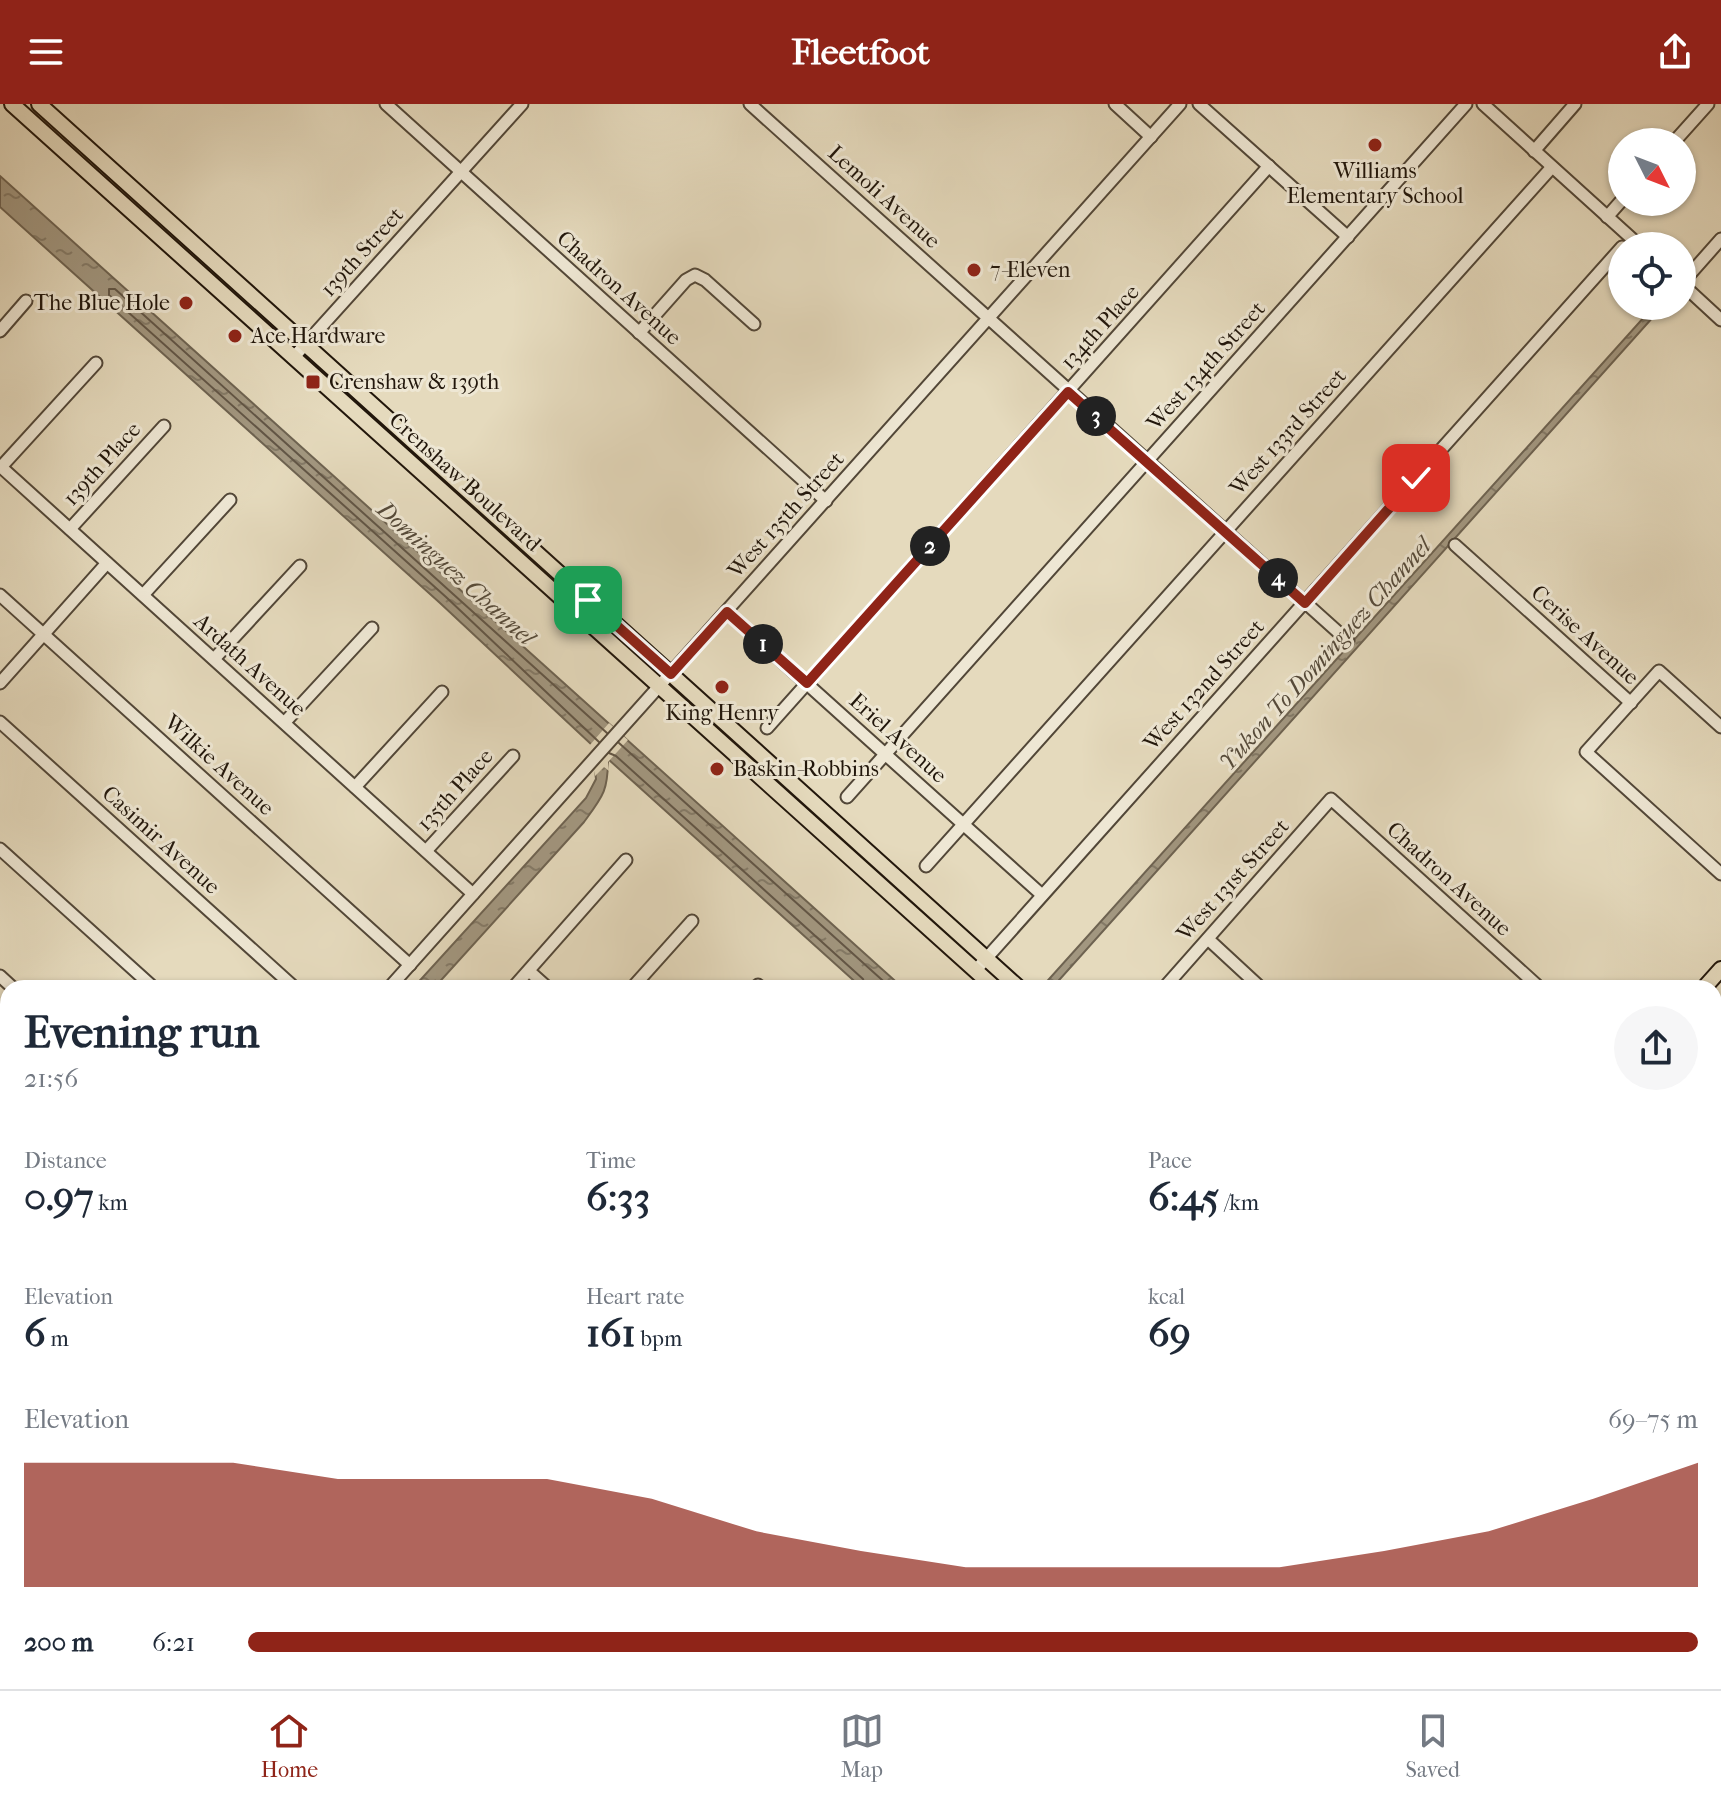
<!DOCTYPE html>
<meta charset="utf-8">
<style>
body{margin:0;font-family:"IM FELL French Canon",serif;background:#f6f6f7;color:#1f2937;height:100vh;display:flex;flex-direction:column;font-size:30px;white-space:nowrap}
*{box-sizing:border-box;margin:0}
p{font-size:26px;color:#747a83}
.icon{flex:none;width:44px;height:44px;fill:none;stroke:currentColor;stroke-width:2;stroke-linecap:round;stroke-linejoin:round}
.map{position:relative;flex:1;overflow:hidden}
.details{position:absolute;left:0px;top:876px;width:1722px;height:710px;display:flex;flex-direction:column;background:#fff;border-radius:24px 24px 0 0;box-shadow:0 2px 6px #0004}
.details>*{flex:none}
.needle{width:52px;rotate:132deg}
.buttons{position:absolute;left:1608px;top:24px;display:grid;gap:16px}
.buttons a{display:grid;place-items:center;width:88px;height:88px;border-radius:50%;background:#fff;box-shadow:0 2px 6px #0004;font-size:40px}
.pin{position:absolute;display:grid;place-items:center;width:68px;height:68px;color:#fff;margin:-34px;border-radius:16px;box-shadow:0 4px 12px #0006}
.km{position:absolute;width:40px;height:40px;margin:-20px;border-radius:50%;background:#222;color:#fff;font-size:22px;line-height:40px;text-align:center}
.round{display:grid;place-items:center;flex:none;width:84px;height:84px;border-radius:42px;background:#f6f6f7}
.overview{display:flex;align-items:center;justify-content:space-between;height:136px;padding:0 24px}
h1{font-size:44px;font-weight:700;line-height:60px}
.figures{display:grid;grid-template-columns:repeat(3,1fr);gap:12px;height:136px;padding:8px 24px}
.figures div{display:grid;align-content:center}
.figures b{font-size:40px;font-weight:700}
.figures small{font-size:22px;font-weight:400}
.figures p{font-size:22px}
.chart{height:224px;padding:16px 24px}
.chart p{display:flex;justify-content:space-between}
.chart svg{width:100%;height:144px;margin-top:8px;fill:#8f2418;opacity:.7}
ul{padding:0 24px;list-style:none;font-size:26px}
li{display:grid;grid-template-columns:128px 96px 1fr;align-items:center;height:60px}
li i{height:20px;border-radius:10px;background:#8f2418}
header{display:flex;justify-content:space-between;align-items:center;height:104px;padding:0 24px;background:#8f2418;color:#fff;font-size:36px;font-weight:700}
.tabs{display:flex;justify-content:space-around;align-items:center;height:112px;border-top:2px solid #e0e1e3;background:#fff;font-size:22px;color:#747a83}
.tabs a{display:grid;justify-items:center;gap:4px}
.tabs .on{color:#8f2418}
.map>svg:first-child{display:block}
</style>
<header><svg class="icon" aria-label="menu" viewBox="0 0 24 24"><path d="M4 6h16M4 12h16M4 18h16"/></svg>Fleetfoot<svg class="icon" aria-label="share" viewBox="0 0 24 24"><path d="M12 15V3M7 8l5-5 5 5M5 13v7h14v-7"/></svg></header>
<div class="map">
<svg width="1721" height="1585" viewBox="0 0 1721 1585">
<defs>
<pattern id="grass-tufts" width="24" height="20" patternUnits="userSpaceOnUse" patternTransform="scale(2)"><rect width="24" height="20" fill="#c4b99f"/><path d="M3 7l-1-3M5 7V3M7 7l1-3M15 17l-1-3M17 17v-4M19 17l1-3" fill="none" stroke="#a89e88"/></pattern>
<pattern id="water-ripples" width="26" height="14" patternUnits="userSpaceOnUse" patternTransform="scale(2)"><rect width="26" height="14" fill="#a29780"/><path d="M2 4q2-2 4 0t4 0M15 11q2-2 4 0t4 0" fill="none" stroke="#847a67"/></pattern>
</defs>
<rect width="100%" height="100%" fill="#e5dabd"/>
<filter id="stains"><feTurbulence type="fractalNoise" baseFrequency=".0025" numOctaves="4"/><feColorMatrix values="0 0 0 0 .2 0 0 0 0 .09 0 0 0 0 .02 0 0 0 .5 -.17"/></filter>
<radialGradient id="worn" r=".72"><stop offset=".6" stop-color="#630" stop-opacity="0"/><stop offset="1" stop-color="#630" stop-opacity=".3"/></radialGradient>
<polygon fill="url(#grass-tufts)" stroke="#726855" stroke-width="2" points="8,1523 8,1578 292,1578 300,1585 0,1585 0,1532"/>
<g fill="url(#water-ripples)" stroke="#6e6351" stroke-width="2">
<path d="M0,72L903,884H862L608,655C608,687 603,692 584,718L434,884H413L586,694L596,675L592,641L440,499L0,103Z"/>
<polygon points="1654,202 1663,202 1052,884 1041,884"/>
</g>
<polygon fill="#e5dabd" points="609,619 628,636 608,658 609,667 604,663 595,672 589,642"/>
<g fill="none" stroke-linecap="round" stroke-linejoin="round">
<g stroke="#625646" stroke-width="2">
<polyline points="599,638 446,493 109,191 109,185 115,185 607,629"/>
<polyline points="619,639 891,884"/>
<polyline points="609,649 616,652 863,875 866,884"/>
</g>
<polyline stroke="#6e6351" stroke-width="2" points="0,1355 8,1346"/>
<defs>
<g id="minor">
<polyline points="386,0 826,397"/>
<polyline points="750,0 1348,537"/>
<polyline points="1115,0 1151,33"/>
<polyline points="1199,0 1348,133"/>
<polyline points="1483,0 1640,142"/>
<polyline points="1674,38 1708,0"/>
<polyline points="1534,47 1575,0"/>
<polyline points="1607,113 1622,96"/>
<polyline points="1682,179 1721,135"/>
<polyline points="1682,180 1721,216"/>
<polyline points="0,227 26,197"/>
<polyline points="639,229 686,176 695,171 705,176 754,220"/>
<polyline points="293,254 522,0"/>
<polyline points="0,362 473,790"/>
<polyline points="1,363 96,259"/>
<polyline points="70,425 164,322"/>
<polyline points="1455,441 1631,599"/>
<polyline points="0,491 410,861"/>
<polyline points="143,491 230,396"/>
<polyline points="727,508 1042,791"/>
<polyline points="214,555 300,462"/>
<polyline points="0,579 107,459"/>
<polyline points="0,618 295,884"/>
<polyline points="285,618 372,524"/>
<polyline points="1721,623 1659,567 1586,648 1721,770"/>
<polyline points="767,624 1269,62"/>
<polyline points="355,683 442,588"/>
<polyline points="847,693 1466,0"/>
<polyline points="0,745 154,884"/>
<polyline points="426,747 513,652"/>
<polyline points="926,762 1552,63"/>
<polyline points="1208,835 1261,884"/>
<polyline points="529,867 548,884"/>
<polyline points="975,867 1622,143"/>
<polyline points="0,872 13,884"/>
<polyline points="389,884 1180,0"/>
<polyline points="513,884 626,756"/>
<polyline points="632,884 692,817"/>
<polyline points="755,884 758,881"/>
<polyline points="1164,884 1331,695 1540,884"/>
<polyline points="0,999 8,1006"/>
<polyline points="1714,1065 1721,1071"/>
<polyline points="0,1125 8,1133"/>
<polyline points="0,1454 8,1445"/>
<polyline points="475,1578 482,1585"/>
<polyline points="612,1578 620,1585"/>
<polyline points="754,1578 762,1585"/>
<polyline points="1180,1578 1188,1585"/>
<polyline points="386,1585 392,1578"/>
<polyline points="879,1585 885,1578"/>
</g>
<g id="major">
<polyline points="12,0 995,884"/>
<polyline points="39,0 1019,884"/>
<polyline points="1704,884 1721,865"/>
<polyline points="0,1294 8,1301"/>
<polyline points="1714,1510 1721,1516"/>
<polyline points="1714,1533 1721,1539"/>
<polyline points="314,1578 322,1585"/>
<polyline points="1067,1585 1072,1578"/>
<polyline points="1084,1585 1091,1578"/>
</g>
</defs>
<use href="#minor" stroke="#524738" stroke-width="15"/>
<use href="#major" stroke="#21160b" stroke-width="18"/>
<use href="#minor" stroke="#eee7d4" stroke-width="11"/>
<use href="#major" stroke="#e5dabd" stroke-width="14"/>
<defs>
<g id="rail">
<polyline points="1714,1491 1721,1483"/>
<polyline points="1629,1585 1636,1578"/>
</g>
</defs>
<use href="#rail" stroke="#21160b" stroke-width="5"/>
<use href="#rail" stroke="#eee7d4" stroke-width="2" stroke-dasharray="6" stroke-linecap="butt"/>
</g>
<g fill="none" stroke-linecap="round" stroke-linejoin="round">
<defs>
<polyline id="route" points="588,496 671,570 727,508 807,579 1068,288 1305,499 1416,374"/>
</defs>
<use href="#route" stroke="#fff" stroke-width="16"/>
<use href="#route" stroke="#8f2418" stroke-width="10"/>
</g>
<g fill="#8f2418" stroke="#eee7d4" stroke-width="3">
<circle cx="1375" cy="41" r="8"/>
<circle cx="974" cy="166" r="8"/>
<circle cx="186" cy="199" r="8"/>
<circle cx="235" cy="232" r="8"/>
<rect x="305" y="270" width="16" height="16" rx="4"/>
<circle cx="722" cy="583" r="8"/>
<circle cx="717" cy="665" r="8"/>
</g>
<g text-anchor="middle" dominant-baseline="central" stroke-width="6" stroke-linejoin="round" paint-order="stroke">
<g font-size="22" fill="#21160b" stroke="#eee7d4" text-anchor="start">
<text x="1375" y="67" text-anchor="middle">Williams<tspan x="1375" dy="25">Elementary School</tspan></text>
<text x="990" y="166">7-Eleven</text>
<text x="170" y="199" text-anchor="end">The Blue Hole</text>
<text x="251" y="232">Ace Hardware</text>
<text x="329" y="278">Crenshaw &amp; 139th</text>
<text x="722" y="609" text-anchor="middle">King Henry</text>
<text x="733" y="665">Baskin-Robbins</text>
</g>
<g font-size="22" fill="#21160b" stroke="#eee7d4">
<text transform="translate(884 93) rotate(42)">Lemoli Avenue</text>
<text transform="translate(362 148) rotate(-48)">139th Street</text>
<text transform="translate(619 184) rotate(42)">Chadron Avenue</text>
<text transform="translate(1100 223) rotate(-48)">134th Place</text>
<text transform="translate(1206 262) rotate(-48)">West 134th Street</text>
<text transform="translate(1288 328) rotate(-48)">West 133rd Street</text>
<text transform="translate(102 360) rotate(-48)">139th Place</text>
<text transform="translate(465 378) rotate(42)">Crenshaw Boulevard</text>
<text transform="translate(786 411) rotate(-48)">West 135th Street</text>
<text transform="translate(1585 531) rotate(42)">Cerise Avenue</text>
<text transform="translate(250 561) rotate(42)">Ardath Avenue</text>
<text transform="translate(1204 581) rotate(-48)">West 132nd Street</text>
<text transform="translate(898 634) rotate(42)">Eriel Avenue</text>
<text transform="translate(219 661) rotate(42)">Wilkie Avenue</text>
<text transform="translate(455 686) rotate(-48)">135th Place</text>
<text transform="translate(161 736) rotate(42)">Casimir Avenue</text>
<text transform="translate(1449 775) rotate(42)">Chadron Avenue</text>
<text transform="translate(1233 776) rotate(-48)">West 131st Street</text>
</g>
<g font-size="24" font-style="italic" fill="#554a3a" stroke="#eee7d4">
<text transform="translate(456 469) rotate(42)">Dominguez Channel</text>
<text transform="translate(1325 550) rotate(-48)">Yukon To Dominguez Channel</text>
</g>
</g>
<rect width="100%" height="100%" filter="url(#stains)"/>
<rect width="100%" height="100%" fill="url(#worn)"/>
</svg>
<div class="buttons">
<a><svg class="needle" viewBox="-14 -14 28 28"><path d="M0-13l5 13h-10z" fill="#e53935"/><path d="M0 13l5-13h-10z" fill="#747a83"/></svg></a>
<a><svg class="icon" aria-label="locate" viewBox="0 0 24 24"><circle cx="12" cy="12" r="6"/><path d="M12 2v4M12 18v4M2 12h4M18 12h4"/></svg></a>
</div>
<div class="pin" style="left:588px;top:496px;background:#1e9e55"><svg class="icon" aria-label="arrive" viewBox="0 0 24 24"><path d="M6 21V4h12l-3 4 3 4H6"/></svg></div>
<div class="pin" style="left:1416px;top:374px;background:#d93025"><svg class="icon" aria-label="check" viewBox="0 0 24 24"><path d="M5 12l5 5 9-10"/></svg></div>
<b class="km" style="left:763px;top:540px">1</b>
<b class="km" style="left:930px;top:442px">2</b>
<b class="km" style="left:1096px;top:312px">3</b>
<b class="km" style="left:1278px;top:474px">4</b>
<section class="details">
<div class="overview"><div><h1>Evening run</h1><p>21:56</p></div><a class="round"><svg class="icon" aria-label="share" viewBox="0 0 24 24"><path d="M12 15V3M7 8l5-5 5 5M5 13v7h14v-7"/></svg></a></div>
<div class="figures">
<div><p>Distance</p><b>0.97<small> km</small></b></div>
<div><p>Time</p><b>6:33</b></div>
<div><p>Pace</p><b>6:45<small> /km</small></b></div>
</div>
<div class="figures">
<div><p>Elevation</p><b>6<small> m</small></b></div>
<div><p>Heart rate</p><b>161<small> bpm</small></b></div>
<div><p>kcal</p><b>69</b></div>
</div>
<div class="chart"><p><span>Elevation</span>69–75 m</p>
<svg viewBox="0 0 160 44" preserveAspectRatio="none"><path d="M0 44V6L10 6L20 6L30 11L40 11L50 11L60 17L70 27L80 33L90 38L100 38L110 38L120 38L130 33L140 27L150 17L160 6V44z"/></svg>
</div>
<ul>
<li><b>200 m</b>6:21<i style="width:100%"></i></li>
</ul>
</section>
</div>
<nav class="tabs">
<a class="on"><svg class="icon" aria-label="home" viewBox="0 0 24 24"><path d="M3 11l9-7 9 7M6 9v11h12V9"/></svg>Home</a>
<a><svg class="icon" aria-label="map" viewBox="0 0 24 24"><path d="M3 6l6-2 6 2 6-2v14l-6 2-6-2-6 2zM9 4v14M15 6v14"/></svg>Map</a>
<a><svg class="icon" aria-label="saved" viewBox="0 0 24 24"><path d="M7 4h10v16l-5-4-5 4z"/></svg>Saved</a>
</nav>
